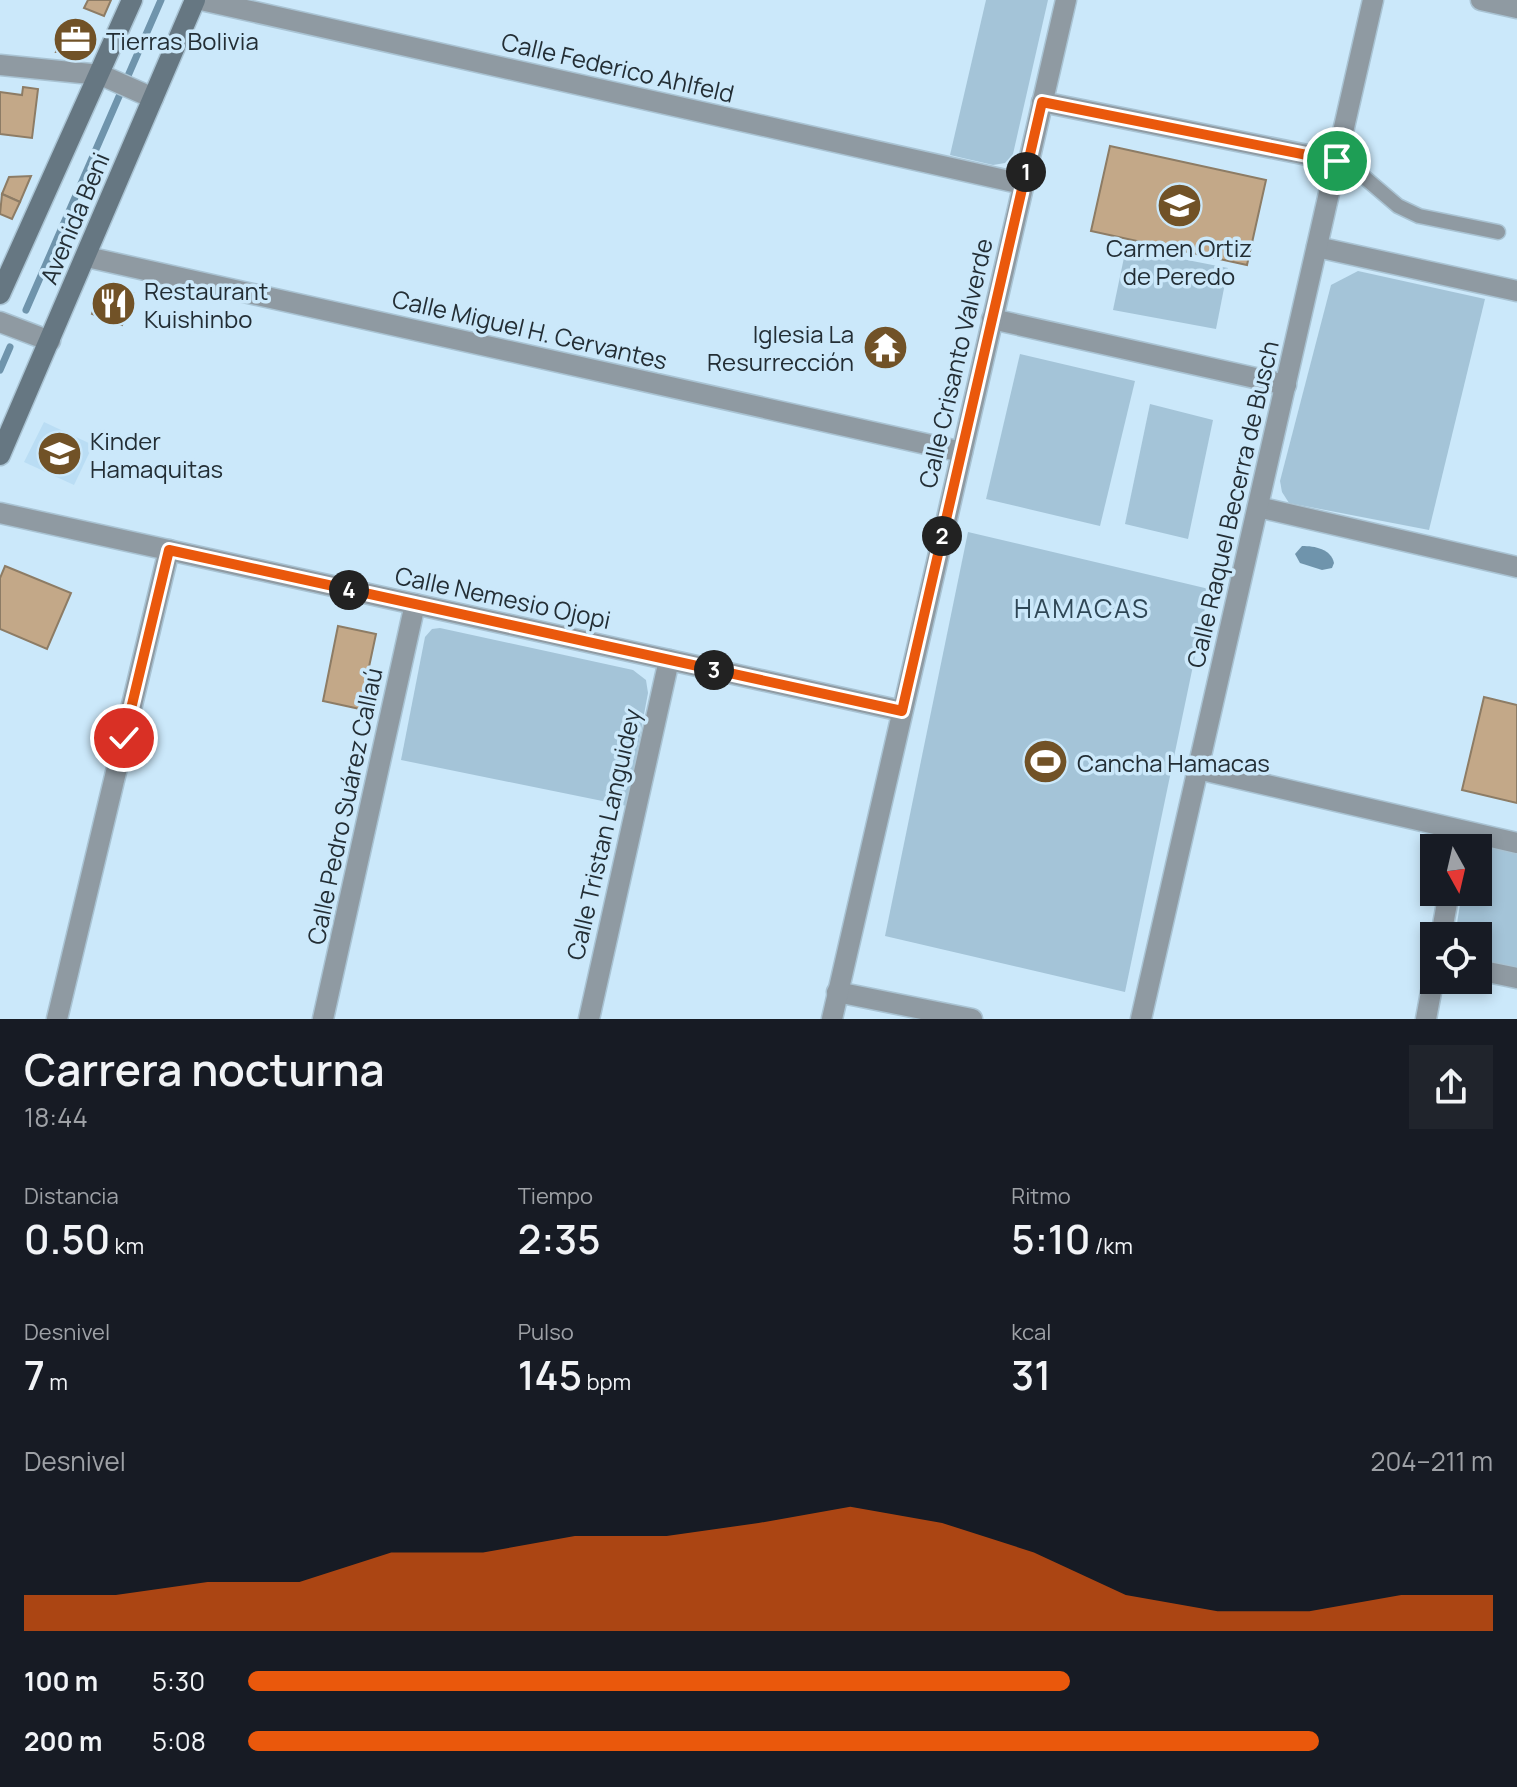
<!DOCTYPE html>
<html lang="es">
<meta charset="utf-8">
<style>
body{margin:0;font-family:Manrope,sans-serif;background:#20242c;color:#f1f3f6;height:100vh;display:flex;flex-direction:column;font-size:30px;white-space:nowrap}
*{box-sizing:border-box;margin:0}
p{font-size:26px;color:#9ea1a6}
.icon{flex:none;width:44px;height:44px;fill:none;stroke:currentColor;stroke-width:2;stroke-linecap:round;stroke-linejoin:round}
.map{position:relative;height:1019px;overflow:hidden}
.drawer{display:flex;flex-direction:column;background:#171b24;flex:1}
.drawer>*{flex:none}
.needle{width:52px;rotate:172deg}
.tools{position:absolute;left:1420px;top:834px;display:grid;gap:16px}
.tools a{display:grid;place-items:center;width:72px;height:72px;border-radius:0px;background:#171b24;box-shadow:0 4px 12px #0003;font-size:40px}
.pin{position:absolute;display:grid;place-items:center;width:68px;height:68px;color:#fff;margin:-34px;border:4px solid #fff;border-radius:50%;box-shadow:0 2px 8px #0007}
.km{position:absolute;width:40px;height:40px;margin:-20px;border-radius:50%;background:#222;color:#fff;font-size:22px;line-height:40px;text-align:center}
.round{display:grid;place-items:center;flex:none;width:84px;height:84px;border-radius:0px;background:#20242c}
.head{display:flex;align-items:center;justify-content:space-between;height:136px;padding:0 24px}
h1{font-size:44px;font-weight:600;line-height:60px}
.figures{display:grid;grid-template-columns:repeat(3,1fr);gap:12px;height:136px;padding:8px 24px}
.figures div{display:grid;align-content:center}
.figures b{font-size:40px;font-weight:600}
.figures small{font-size:22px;font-weight:400}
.figures p{font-size:22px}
.chart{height:224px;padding:16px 24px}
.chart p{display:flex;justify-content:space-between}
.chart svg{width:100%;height:144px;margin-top:8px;fill:#ea580c;opacity:.7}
ul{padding:0 24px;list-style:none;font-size:26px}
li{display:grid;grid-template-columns:128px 96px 1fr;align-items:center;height:60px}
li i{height:20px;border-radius:10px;background:#ea580c}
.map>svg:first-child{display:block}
</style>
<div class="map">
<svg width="1517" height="1019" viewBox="0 0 1517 1019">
<rect width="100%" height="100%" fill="#cbe8fa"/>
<polygon fill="#baddf4" points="44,422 93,445 74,485 24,462"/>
<g fill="#a4c4d8">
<polygon points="986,0 1048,0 1013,154 1005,163 993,165 950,155"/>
<polygon points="1126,248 1228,268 1216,329 1113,310"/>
<polygon points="1358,271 1485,299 1429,530 1289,503 1282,492 1280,481 1331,285"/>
<polygon points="1020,354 1135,381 1100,526 986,499"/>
<polygon points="1150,404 1213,420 1188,539 1125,524"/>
<polygon points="968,532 1209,589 1125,992 885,936"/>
<polygon points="440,628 633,670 646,680 648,693 627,806 401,760 425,637 432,629"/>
<polygon points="1478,841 1517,846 1517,970 1478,962 1478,936 1455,936 1462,892 1478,892 1478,848 1472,848"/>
</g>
<path fill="#6f94ac" d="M1302,546C1315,546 1331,549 1334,563L1332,568L1322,570L1300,563L1295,554Z"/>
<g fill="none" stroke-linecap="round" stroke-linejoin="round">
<g stroke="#6f94ac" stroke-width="7">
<polyline points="26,310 161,0"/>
<polyline points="0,370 10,347"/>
</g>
</g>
<g fill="#c3a888" stroke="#8d7c65" stroke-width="2">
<polygon points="88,0 111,0 104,16 84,8"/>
<polygon points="66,27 92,37 89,43 79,51 56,52"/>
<polygon points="23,87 38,89 32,138 0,134 0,92 22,95"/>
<polygon points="1110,146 1266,180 1247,265 1091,231"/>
<polygon points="31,176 20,202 2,194 9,177"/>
<polygon points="2,194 20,202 12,219 0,214"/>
<polygon points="111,285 133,293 122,325 92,314 100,292"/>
<polygon points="5,566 71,593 47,649 0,629 0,578"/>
<polygon points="338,626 376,634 360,709 323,701"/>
<polygon points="1484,697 1517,705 1517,803 1462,790"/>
</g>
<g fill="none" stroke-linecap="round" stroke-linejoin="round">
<defs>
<polyline id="lane" points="1337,161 1364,177 1398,206 1419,216 1498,232"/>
<g id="street">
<polyline points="201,0 1023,184"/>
<polyline points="1481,0 1517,8"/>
<polyline points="0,65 101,75 153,98"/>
<polyline points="1042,102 1337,161"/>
<polyline points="1317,247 1517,291"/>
<polyline points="87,257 962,452"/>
<polyline points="992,319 1286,385"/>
<polyline points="0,322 50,341"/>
<polyline points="1258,507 1517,567"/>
<polyline points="0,513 902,711"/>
<polyline points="1198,769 1517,843"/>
<polyline points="1441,936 1449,892"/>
<polyline points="1478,970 1517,978"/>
<polyline points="837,992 972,1019"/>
<polyline points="57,1019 169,550"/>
<polyline points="323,1019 415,604"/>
<polyline points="589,1019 669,660"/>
<polyline points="832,1019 1066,0"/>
<polyline points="1141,1019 1373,0"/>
<polyline points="1426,1019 1434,976"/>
</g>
<g id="secondary">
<polyline points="0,294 132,0"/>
<polyline points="0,455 195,0"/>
</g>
</defs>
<use href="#lane" stroke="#a9c3d3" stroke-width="17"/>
<use href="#street" stroke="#a9c3d3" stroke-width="23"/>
<use href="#secondary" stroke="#a9c3d3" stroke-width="23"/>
<use href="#lane" stroke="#8f9aa2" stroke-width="14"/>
<use href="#street" stroke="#8f9aa2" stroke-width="20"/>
<use href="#secondary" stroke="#667782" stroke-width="20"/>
</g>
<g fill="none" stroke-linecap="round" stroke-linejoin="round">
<defs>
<polyline id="route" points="124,738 169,550 902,711 1042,102 1337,161"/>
</defs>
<use href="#route" stroke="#fff" stroke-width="16"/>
<use href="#route" stroke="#ea580c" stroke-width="10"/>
</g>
<defs>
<symbol id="office-disc" viewBox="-11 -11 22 22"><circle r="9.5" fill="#715227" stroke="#cbe8fa"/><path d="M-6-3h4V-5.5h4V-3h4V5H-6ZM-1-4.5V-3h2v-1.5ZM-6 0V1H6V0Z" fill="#fff"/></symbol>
<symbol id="school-disc" viewBox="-11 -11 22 22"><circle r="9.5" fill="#715227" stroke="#cbe8fa"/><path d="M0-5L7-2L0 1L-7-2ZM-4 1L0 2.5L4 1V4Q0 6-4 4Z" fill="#fff"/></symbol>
<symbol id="restaurant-disc" viewBox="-11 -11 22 22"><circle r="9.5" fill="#715227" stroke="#cbe8fa"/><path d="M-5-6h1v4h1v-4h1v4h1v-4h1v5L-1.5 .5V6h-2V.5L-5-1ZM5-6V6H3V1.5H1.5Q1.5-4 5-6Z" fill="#fff"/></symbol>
<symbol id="temple-disc" viewBox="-11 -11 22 22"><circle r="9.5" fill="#715227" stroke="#cbe8fa"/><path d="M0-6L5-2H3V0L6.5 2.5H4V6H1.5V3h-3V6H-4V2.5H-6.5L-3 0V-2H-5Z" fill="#fff"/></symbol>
<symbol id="stadium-disc" viewBox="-11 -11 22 22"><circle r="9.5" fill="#715227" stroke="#cbe8fa"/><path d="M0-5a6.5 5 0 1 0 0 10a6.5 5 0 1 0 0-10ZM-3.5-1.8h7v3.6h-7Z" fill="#fff"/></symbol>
</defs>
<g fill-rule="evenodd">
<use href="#office-disc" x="50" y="14" width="51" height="51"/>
<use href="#school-disc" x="1154" y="180" width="51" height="51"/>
<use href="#restaurant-disc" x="88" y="278" width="51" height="51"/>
<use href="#temple-disc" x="860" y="322" width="51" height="51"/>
<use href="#school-disc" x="34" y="428" width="51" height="51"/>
<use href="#stadium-disc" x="1020" y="736" width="51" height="51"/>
</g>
<g text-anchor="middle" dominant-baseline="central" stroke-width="7" stroke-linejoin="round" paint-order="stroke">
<g font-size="24" fill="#232e35" stroke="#cbe8fa" text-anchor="start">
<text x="106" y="40">Tierras Bolivia</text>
<text x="1179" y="247" text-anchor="middle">Carmen Ortiz<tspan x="1179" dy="28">de Peredo</tspan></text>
<text x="144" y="290">Restaurant<tspan x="144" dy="28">Kuishinbo</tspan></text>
<text x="854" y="333" text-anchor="end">Iglesia La<tspan x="854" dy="28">Resurrección</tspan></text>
<text x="90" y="440">Kinder<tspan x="90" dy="28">Hamaquitas</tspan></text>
<text x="1077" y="762">Cancha Hamacas</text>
</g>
<g font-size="24" fill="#232e35" stroke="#cbe8fa">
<text transform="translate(618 67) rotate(13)">Calle Federico Ahlfeld</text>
<text transform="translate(74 218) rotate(-67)">Avenida Beni</text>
<text transform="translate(530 329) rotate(13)">Calle Miguel H. Cervantes</text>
<text transform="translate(955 363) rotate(-77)">Calle Crisanto Valverde</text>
<text transform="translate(1232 504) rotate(-77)">Calle Raquel Becerra de Busch</text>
<text transform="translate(503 597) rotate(12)">Calle Nemesio Ojopi</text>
<text transform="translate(344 806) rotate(-78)">Calle Pedro Suárez Callaú</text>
<text transform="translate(603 834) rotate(-77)">Calle Tristan Languidey</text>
</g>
<g font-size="26" letter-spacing="2" fill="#2f4756" stroke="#cbe8fa">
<text x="1082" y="608">HAMACAS</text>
</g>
</g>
</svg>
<div class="tools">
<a><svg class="needle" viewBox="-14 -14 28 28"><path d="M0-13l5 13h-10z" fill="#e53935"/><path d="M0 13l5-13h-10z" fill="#9ea1a6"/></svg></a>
<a><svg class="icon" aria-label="locate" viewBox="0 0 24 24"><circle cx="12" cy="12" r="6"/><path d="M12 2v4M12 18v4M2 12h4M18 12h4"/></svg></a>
</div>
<div class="pin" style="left:1337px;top:161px;background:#1e9e55"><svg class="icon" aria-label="arrive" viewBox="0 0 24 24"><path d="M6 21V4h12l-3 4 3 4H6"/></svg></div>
<div class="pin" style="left:124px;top:738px;background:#d93025"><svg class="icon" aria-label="check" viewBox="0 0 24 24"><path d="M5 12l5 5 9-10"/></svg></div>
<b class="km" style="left:1026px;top:172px">1</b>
<b class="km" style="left:942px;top:536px">2</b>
<b class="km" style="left:714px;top:670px">3</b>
<b class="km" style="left:349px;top:590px">4</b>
</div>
<section class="drawer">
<div class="head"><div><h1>Carrera nocturna</h1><p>18:44</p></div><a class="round"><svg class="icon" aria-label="share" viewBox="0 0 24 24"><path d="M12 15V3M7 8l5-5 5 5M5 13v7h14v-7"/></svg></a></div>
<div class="figures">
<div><p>Distancia</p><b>0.50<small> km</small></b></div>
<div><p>Tiempo</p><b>2:35</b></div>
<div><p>Ritmo</p><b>5:10<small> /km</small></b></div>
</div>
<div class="figures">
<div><p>Desnivel</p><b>7<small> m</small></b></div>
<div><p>Pulso</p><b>145<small> bpm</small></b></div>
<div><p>kcal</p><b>31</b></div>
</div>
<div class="chart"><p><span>Desnivel</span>204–211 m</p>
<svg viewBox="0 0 160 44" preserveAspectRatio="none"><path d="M0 44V33L10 33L20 29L30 29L40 20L50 20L60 15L70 15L80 11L90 6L100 11L110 20L120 33L130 38L140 38L150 33L160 33V44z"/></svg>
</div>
<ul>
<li><b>100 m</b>5:30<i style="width:66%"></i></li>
<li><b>200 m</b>5:08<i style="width:86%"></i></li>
</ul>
</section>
